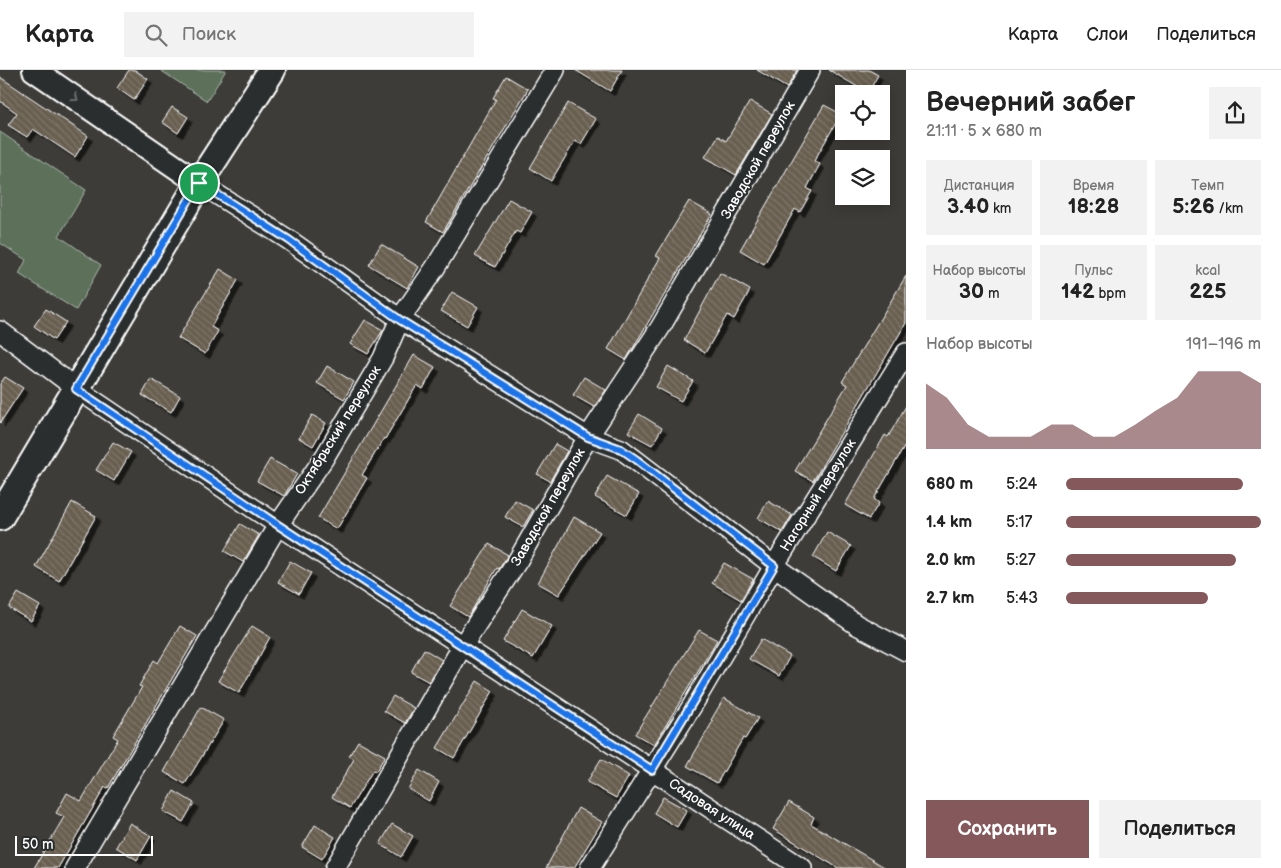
<!DOCTYPE html>
<html lang="ru">
<meta charset="utf-8">
<style>
body{margin:0;font-family:"Balsamiq Sans",sans-serif;background:#f2f2f2;color:#222;height:100vh;display:flex;flex-direction:column;font-size:19px;white-space:nowrap}
*{box-sizing:border-box;margin:0}
p{font-size:16px;color:#767676}
.icon{flex:none;width:28px;height:28px;fill:none;stroke:currentColor;stroke-width:2;stroke-linecap:round;stroke-linejoin:round}
.map{position:relative;flex:1;overflow:hidden}
.panel{display:flex;flex-direction:column;background:#fff;width:375px}
.panel>*{flex:none}
.fabs{position:absolute;left:835px;top:15px;display:grid;gap:10px}
.fabs a{display:grid;place-items:center;width:55px;height:55px;border-radius:0px;background:#fff;box-shadow:0 2px 12px #0003;font-size:25px}
.scale{position:absolute;left:15px;bottom:12px;width:138px;box-sizing:border-box;padding-left:5px;border:2px solid #fff;border-top:0;font-size:14px;line-height:18px;white-space:nowrap;color:#fff;-webkit-text-stroke:4px #2a2d2e;paint-order:stroke}
.pin{position:absolute;display:grid;place-items:center;width:42px;height:42px;color:#fff;margin:-21px;border:2px solid #fff;border-radius:50%;box-shadow:0 1px 5px #0007}
.round{display:grid;place-items:center;flex:none;width:52px;height:52px;border-radius:0px;background:#f2f2f2}
.summary{display:flex;align-items:center;justify-content:space-between;height:85px;padding:0 20px}
h1{font-size:28px;font-weight:600;line-height:38px}
.stats{display:grid;grid-template-columns:repeat(3,1fr);gap:8px;height:85px;padding:5px 20px}
.stats div{display:grid;align-content:center;border-radius:0px;background:#f2f2f2;text-align:center}
.stats b{font-size:21px;font-weight:600}
.stats small{font-size:14px;font-weight:400}
.stats p{font-size:14px}
.chart{height:140px;padding:10px 20px}
.chart p{display:flex;justify-content:space-between}
.chart svg{width:100%;height:90px;margin-top:5px;fill:#85585c;opacity:.7}
.cta{display:flex;gap:10px;margin-top:auto;padding:10px 20px}
.cta a{flex:1;height:58px;border-radius:0px;background:#85585c;color:#fff;font-size:20px;font-weight:600;line-height:58px;text-align:center}
.cta a+a{background:#f2f2f2;color:#222}
ul{padding:0 20px;list-style:none;font-size:16px}
li{display:grid;grid-template-columns:80px 60px 1fr;align-items:center;height:38px}
li i{height:12px;border-radius:6px;background:#85585c}
header{display:flex;align-items:center;gap:30px;box-sizing:border-box;height:70px;padding:0 25px;background:#fff;border-bottom:1px solid #e0e0e0}
header strong{font-size:24px}
nav{display:flex;gap:28px;margin-inline-start:auto;font-size:18px}
.search{width:350px;height:45px;background:#f2f2f2;display:flex;align-items:center;gap:12px;box-sizing:border-box;padding:0 18px;border-radius:0px;color:#767676;font-size:19px}
main{display:flex;flex:1;min-height:0}
.map>svg:first-child{display:block}
</style>
<header>
<strong>Карта</strong>
<div class="search"><svg class="icon" aria-label="search" viewBox="0 0 24 24"><circle cx="10" cy="10" r="6"/><path d="M15 15l6 6"/></svg>Поиск</div>
<nav><a>Карта</a><a>Слои</a><a>Поделиться</a></nav>
</header>
<main>
<div class="map">
<svg width="906" height="798" viewBox="0 0 906 798">
<defs>
<pattern id="building-back-hatch" width="6" height="6" patternUnits="userSpaceOnUse" patternTransform="scale(1.25)"><rect width="6" height="6" fill="#685e50"/><path d="M-1 5l2 2M0 0l6 6M5-1l2 2" fill="none" stroke="#7f766a"/></pattern>
<filter id="shadow"><feDropShadow dx="4.5" dy="4.5" stdDeviation="0" flood-color="#0009"/></filter>
</defs>
<rect width="100%" height="100%" fill="#3d3c38"/>
<filter id="ink" filterUnits="userSpaceOnUse"><feTurbulence type="fractalNoise" baseFrequency=".02" numOctaves="2"/><feDisplacementMap in="SourceGraphic" scale="10" xChannelSelector="R" yChannelSelector="G"/><feConvolveMatrix kernelMatrix="1 2 1 2 8 2 1 2 1" color-interpolation-filters="sRGB"/></filter>
<g filter="url(#ink)">
<g fill="#5b705a" stroke="#adb8ac">
<polygon points="160,0 226,0 207,31"/>
<polygon points="0,62 86,120 59,166 101,195 76,240 19,204 26,190 0,173"/>
</g>
<g fill="url(#building-back-hatch)" stroke="#fff" filter="url(#shadow)">
<polygon points="129,0 135,0 148,9 134,30 117,18"/>
<polygon points="575,0 622,0 610,21"/>
<polygon points="757,0 797,0 787,18"/>
<polygon points="829,0 869,0 878,5 868,23"/>
<polygon points="506,6 528,19 443,162 426,152 496,29 493,28"/>
<polygon points="0,7 88,66 75,87 33,59 27,67 8,55 17,43 0,31"/>
<polygon points="750,31 772,44 736,105 705,87 718,66 726,71"/>
<polygon points="568,33 596,49 581,74 575,71 551,111 530,98"/>
<polygon points="824,35 841,44 814,91 820,94 807,118 812,121 800,142 795,139 764,194 740,180"/>
<polygon points="172,37 188,47 178,63 162,52"/>
<polygon points="509,129 532,142 520,163 516,161 495,197 475,186"/>
<polygon points="689,131 712,144 626,290 608,279 660,188 656,186"/>
<polygon points="381,174 419,197 407,218 369,195"/>
<polygon points="220,199 238,210 211,257 218,261 205,284 178,268"/>
<polygon points="720,203 750,220 734,249 727,245 705,283 684,270"/>
<polygon points="906,206 906,253 813,411 795,401 847,315 842,312"/>
<polygon points="452,222 478,237 467,256 441,241"/>
<polygon points="46,239 66,252 54,270 34,256"/>
<polygon points="365,250 383,260 368,284 350,274"/>
<polygon points="414,285 435,297 423,319 417,315 385,369 384,368 362,405 367,408 337,459 318,448"/>
<polygon points="327,296 354,312 344,329 317,313"/>
<polygon points="668,296 693,311 681,331 656,317"/>
<polygon points="5,307 23,318 0,353 0,314"/>
<polygon points="584,307 606,320 594,337 573,325"/>
<polygon points="151,309 180,326 171,342 142,325"/>
<polygon points="906,336 906,374 874,429 879,433 869,449 845,435 885,365 888,367"/>
<polygon points="639,344 662,358 652,375 628,362"/>
<polygon points="312,345 326,353 313,376 299,368"/>
<polygon points="113,372 131,382 114,411 96,400"/>
<polygon points="555,374 567,381 550,411 537,404"/>
<polygon points="270,389 297,404 284,426 257,411"/>
<polygon points="607,406 639,424 627,445 595,427"/>
<polygon points="515,430 533,440 523,457 505,447"/>
<polygon points="768,431 792,445 782,462 758,448"/>
<polygon points="72,432 96,446 59,511 36,497"/>
<polygon points="574,447 600,462 559,525 538,513"/>
<polygon points="240,454 259,465 243,492 224,481"/>
<polygon points="827,462 851,476 836,501 813,487"/>
<polygon points="489,474 508,485 499,499 497,498 468,547 450,536"/>
<polygon points="290,491 311,503 299,524 278,512"/>
<polygon points="724,493 753,509 741,530 712,513"/>
<polygon points="18,523 40,536 31,551 9,538"/>
<polygon points="522,539 552,556 533,588 503,571"/>
<polygon points="180,556 197,566 108,718 105,717 58,798 34,798 64,747 56,743 67,723 81,731 118,669 113,666 142,617 139,616 154,590 158,593"/>
<polygon points="252,556 270,567 239,623 218,611"/>
<polygon points="699,560 717,570 654,675 635,664"/>
<polygon points="761,569 790,586 779,606 749,589"/>
<polygon points="424,579 442,590 429,612 411,602"/>
<polygon points="477,611 493,621 454,688 437,678"/>
<polygon points="393,626 414,638 405,653 384,641"/>
<polygon points="724,628 758,648 745,669 743,668 717,713 687,696 713,651 711,650"/>
<polygon points="201,637 224,650 185,714 164,702"/>
<polygon points="358,671 385,686 376,701 373,700 350,738 332,727 354,689 349,686"/>
<polygon points="601,689 629,706 616,728 587,712"/>
<polygon points="419,700 439,712 429,731 408,719"/>
<polygon points="174,721 194,733 183,752 163,741"/>
<polygon points="663,727 687,740 677,757 654,743"/>
<polygon points="789,732 814,747 811,754 886,798 838,798 773,759"/>
<polygon points="578,738 602,752 574,798 546,798"/>
<polygon points="130,753 151,766 137,790 116,777"/>
<polygon points="392,754 413,766 401,787 380,774"/>
<polygon points="315,755 335,767 322,789 302,777"/>
</g>
<g fill="none" stroke-linecap="round" stroke-linejoin="round">
<defs>
<g id="minor">
<polyline points="199,113 289,170 400,249 588,367 621,379 774,496 857,555 906,581"/>
<polyline points="0,261 77,319 278,455 802,798"/>
<polyline points="75,798 278,455 324,388 383,288 400,249 435,198 555,0"/>
<polyline points="335,798 463,575 518,490 588,367 660,258 810,0"/>
<polyline points="590,798 692,636 774,496 906,283"/>
</g>
<polyline id="tertiary" points="34,0 199,113"/>
<polyline id="secondary" points="0,447 199,113 272,0"/>
</defs>
<use href="#minor" stroke="#fff" stroke-width="22"/>
<use href="#tertiary" stroke="#fff" stroke-width="26"/>
<use href="#secondary" stroke="#fff" stroke-width="30"/>
<use href="#minor" stroke="#2a2d2e" stroke-width="19"/>
<use href="#tertiary" stroke="#2a2d2e" stroke-width="22"/>
<use href="#secondary" stroke="#2a2d2e" stroke-width="26"/>
</g>
<defs><path id="oneway-chevron" d="M-2-3.5L2.5 0L-2 3.5" fill="none" stroke-width="1.6" stroke-linecap="round" stroke-linejoin="round" transform="scale(1.25)"/></defs>
<use stroke="#6a6c6d" href="#oneway-chevron" transform="translate(75 28) rotate(34)"/>
</g>
<g fill="none" stroke-linecap="round" stroke-linejoin="round" filter="url(#ink)">
<defs>
<polygon id="route" points="199,113 289,170 400,250 588,367 621,379 637,390 774,496 652,700 278,455 76,319"/>
</defs>
<use href="#route" stroke="#fff" stroke-width="10"/>
<use href="#route" stroke="#1a73e8" stroke-width="6"/>
</g>
<g text-anchor="middle" dominant-baseline="central" stroke-width="4" stroke-linejoin="round" paint-order="stroke">
<g font-size="14" fill="#fff" stroke="#2a2d2e">
<text transform="translate(758 90) rotate(-60)">Заводской переулок</text>
<text transform="translate(338 360) rotate(-58)">Октябрьский переулок</text>
<text transform="translate(818 425) rotate(-58)">Нагорный переулок</text>
<text transform="translate(548 437) rotate(-60)">Заводской переулок</text>
<text transform="translate(712 739) rotate(33)">Садовая улица</text>
</g>
</g>
</svg>
<div class="fabs">
<a><svg class="icon" aria-label="locate" viewBox="0 0 24 24"><circle cx="12" cy="12" r="6"/><path d="M12 2v4M12 18v4M2 12h4M18 12h4"/></svg></a>
<a><svg class="icon" aria-label="layers" viewBox="0 0 24 24"><path d="M12 4l9 5-9 5-9-5zM3 14l9 5 9-5"/></svg></a>
</div>
<div class="scale">50 m</div>
<div class="pin" style="left:199px;top:113px;background:#1e9e55"><svg class="icon" aria-label="arrive" viewBox="0 0 24 24"><path d="M6 21V4h12l-3 4 3 4H6"/></svg></div>
</div>
<section class="panel">
<div class="summary"><div><h1>Вечерний забег</h1><p>21:11 · 5 × 680 m</p></div><a class="round"><svg class="icon" aria-label="share" viewBox="0 0 24 24"><path d="M12 15V3M7 8l5-5 5 5M5 13v7h14v-7"/></svg></a></div>
<div class="stats">
<div><p>Дистанция</p><b>3.40<small> km</small></b></div>
<div><p>Время</p><b>18:28</b></div>
<div><p>Темп</p><b>5:26<small> /km</small></b></div>
</div>
<div class="stats">
<div><p>Набор высоты</p><b>30<small> m</small></b></div>
<div><p>Пульс</p><b>142<small> bpm</small></b></div>
<div><p>kcal</p><b>225</b></div>
</div>
<div class="chart"><p><span>Набор высоты</span>191–196 m</p>
<svg viewBox="0 0 160 44" preserveAspectRatio="none"><path d="M0 44V12L10 19L20 32L30 38L40 38L50 38L60 32L70 32L80 38L90 38L100 32L110 25L120 19L130 6L140 6L150 6L160 12V44z"/></svg>
</div>
<ul>
<li><b>680 m</b>5:24<i style="width:91%"></i></li>
<li><b>1.4 km</b>5:17<i style="width:100%"></i></li>
<li><b>2.0 km</b>5:27<i style="width:87%"></i></li>
<li><b>2.7 km</b>5:43<i style="width:73%"></i></li>
</ul>
<div class="cta"><a>Сохранить</a><a>Поделиться</a></div>
</section>
</main>
